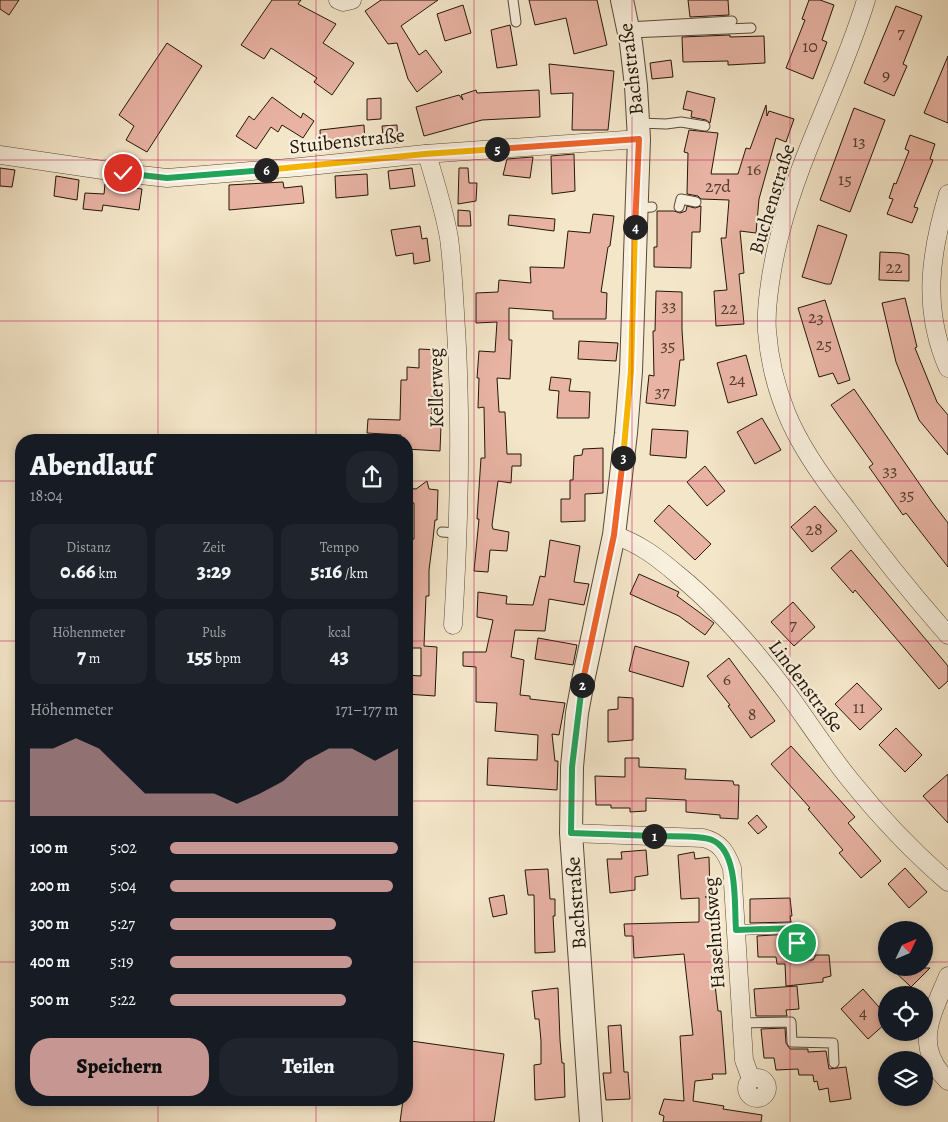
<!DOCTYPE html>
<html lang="de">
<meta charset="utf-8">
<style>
body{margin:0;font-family:Alegreya,serif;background:#20242c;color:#f1f3f6;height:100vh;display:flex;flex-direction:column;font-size:19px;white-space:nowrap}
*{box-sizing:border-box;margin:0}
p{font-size:16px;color:#9ea1a6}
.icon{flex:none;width:28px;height:28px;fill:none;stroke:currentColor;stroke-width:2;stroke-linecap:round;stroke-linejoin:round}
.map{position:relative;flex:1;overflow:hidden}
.details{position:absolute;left:15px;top:434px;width:398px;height:672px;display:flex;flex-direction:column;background:#171b24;border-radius:20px;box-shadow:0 2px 8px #0003}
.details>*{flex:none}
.needle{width:32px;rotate:46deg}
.tools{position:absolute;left:878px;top:921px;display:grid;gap:10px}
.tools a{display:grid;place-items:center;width:55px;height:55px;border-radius:50%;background:#171b24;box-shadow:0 2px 8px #0003;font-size:25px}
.pin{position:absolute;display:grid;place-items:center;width:42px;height:42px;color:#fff;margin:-21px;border:2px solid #fff;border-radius:50%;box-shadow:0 1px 5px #0007}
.km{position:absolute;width:25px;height:25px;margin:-12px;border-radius:50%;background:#222;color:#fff;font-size:14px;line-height:25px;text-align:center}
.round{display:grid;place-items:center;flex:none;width:52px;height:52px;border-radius:20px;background:#20242c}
.head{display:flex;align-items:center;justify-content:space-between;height:85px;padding:0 15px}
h1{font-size:28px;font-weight:800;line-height:38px}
.figures{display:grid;grid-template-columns:repeat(3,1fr);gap:8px;height:85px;padding:5px 15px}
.figures div{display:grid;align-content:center;border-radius:12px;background:#20242c;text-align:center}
.figures b{font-size:21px;font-weight:800}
.figures small{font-size:14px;font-weight:400}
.figures p{font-size:14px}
.chart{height:140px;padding:10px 15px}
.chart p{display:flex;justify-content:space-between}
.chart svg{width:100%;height:90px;margin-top:5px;fill:#c59692;opacity:.7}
.action{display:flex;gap:10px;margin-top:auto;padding:10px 15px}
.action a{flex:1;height:58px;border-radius:20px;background:#c59692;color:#111;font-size:20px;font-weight:800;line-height:58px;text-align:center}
.action a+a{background:#20242c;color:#f1f3f6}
ul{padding:0 15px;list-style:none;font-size:16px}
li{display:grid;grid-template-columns:80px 60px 1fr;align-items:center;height:38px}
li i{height:12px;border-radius:6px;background:#c59692}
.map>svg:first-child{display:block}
</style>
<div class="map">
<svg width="948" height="1122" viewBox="0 0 948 1122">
<rect width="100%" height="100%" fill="#f4e6c9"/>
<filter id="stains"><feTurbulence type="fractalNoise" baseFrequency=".004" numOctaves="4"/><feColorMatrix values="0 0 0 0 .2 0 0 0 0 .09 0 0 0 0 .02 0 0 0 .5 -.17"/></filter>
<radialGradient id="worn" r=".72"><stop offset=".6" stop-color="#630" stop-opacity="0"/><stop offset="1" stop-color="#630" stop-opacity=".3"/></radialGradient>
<g fill="#e8b3a3" stroke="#231609">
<polygon points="0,0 19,0 9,15 0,9"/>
<polygon points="272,0 301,0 298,4 336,24 323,43 354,63 332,95 314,82 317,78 271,48 264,59 241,45"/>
<polygon points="381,0 438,0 401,26 419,55 426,50 442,72 417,92 408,79 397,43 388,44 365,11"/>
<polygon points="529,0 597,0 607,45 574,54 566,18 535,25"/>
<polygon points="688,0 728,0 729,15 690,17"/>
<polygon points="809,0 820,0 834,5 822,40 827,42 813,79 786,68 805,20 802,19"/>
<polygon points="463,5 471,33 445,41 437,14"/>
<polygon points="896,6 922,16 903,64 907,66 894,96 864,83"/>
<polygon points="510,25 517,65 497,68 491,30"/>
<polygon points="730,35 730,37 764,36 765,63 728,65 728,61 683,62 682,37"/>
<polygon points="167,43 202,66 147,152 126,140 134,126 119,115"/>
<polygon points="948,56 948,123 924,113"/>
<polygon points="671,60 673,77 652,79 650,63"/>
<polygon points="549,64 614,71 608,130 572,130 573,93 551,94"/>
<polygon points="476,90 477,93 539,90 540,117 482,120 424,136 416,107 459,95 463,100 461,95"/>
<polygon points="687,91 715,98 710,123 706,120 691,117 692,111 683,109"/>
<polygon points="272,97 301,118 303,113 314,121 303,138 282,125 278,132 271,127 256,149 236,136 249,116 254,120"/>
<polygon points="381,98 381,119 367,120 367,99"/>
<polygon points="766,105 767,116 769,111 794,119 786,142 776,138 759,199 756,233 740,231 744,273 739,274 744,324 716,326 714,291 727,290 721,238 726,238 729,200 701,199 698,196 687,194 688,153 684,152 689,130 718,133 711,174 738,174 746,148 750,149"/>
<polygon points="854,108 885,120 850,212 820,200"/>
<polygon points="364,125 365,142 343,144 343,147 321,150 320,130"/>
<polygon points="397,125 398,143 384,144 382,126"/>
<polygon points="910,135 935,144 930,159 933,160 914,207 918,208 912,223 887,214 893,199 889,198 894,183 896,184 909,151 905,149"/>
<polygon points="574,154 575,191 552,194 551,156"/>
<polygon points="533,157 530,178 503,175 507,159"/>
<polygon points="0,168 15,170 12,187 0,186"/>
<polygon points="412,168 415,186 390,189 388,171"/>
<polygon points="459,168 468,168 469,183 477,183 476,201 458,204"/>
<polygon points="367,174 368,195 336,198 335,176"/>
<polygon points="56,176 79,180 77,200 54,196"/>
<polygon points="283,182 284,188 302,186 304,203 229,210 229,185"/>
<polygon points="105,184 142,189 139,210 103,205 102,211 83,209 85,193 104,194"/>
<polygon points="687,206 695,208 701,206 700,232 692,232 691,268 654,267 654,247 657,247 657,211 674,211 680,213 686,211"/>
<polygon points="458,210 470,211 471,226 458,226"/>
<polygon points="593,214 614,216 610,246 608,247 601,292 607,293 606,319 553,319 553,311 509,308 509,340 512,340 510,379 497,378 499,412 505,412 507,454 521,454 521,466 512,466 511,483 498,481 492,525 493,529 509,532 507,551 490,550 488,572 474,571 479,519 477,519 481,458 485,458 484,407 478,408 479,378 477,378 479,351 495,352 497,322 476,323 476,293 498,292 499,280 531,283 530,267 564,268 568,231 590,233"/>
<polygon points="509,215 555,219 554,231 508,225"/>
<polygon points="818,225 847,235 831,284 826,284 802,277"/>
<polygon points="420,226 422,239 427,238 430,261 414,264 413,253 396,256 391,230"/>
<polygon points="880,252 901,253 909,255 909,281 879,280"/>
<polygon points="656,291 682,292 682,330 684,360 680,360 675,406 646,403 649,375 654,376 653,331 655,331"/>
<polygon points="905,298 917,347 915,348 937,402 948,415 948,455 919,420 896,362 882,303"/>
<polygon points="825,300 850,380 838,384 833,373 819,377 798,308"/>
<polygon points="579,341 618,343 616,361 578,359"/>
<polygon points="419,349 439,350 439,368 435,368 434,397 431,397 432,425 441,425 440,451 406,449 406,440 400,440 401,435 367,433 368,419 400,420 401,380 407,380 407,367 419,368"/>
<polygon points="746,355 757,395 728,403 717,363"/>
<polygon points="551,377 571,379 569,391 590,392 589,418 557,418 559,391 549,390"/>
<polygon points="854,389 932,502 948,523 948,567 906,513 903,515 869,467 873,464 831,405"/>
<polygon points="762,418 781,450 755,464 737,432"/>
<polygon points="652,429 688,431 686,458 650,455"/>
<polygon points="603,448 603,493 585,494 585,521 561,522 561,499 570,499 570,480 573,480 574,456 582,455 583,449"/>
<polygon points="705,466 725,491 707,506 687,482"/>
<polygon points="427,481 429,489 438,490 437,520 435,520 433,539 429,570 429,596 426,596 424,646 437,647 435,696 406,694 406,675 421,676 421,648 406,648 406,569 410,569 410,540 414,539 414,503 406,503 406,488 416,489"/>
<polygon points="669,505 711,544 695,560 654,521"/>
<polygon points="815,506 837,531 812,552 791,527"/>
<polygon points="550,540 580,546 574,582 589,584 584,605 549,599 545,631 515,630 511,657 524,660 520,695 530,696 530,699 565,703 559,735 552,734 555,761 558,761 557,790 487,785 488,758 537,760 538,735 495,731 497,703 476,702 476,667 463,666 463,652 486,652 493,620 477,617 478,592 507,596 506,604 533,605 540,576 545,577"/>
<polygon points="851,550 948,666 948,681 939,689 855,590 853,593 831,568"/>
<polygon points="639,574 679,592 677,596 714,623 705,635 679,616 630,594"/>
<polygon points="793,602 815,627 794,646 771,622"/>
<polygon points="538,638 577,645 573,665 535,659"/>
<polygon points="635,646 689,662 683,687 629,671"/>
<polygon points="729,658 775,721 751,738 728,706 730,705 707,676"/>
<polygon points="857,683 882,709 860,730 835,704"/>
<polygon points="618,697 633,698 633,740 608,742 608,710 618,709"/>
<polygon points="896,728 922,755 905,772 879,745"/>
<polygon points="791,746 855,817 848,823 881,861 861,878 839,853 843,850 808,809 810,808 771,764"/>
<polygon points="625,758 639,758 639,767 686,769 685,779 733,781 734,785 739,785 738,819 720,818 720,815 686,812 686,800 646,798 646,811 630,812 630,808 611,808 611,805 596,805 595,776 625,777"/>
<polygon points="948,774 948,823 923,796"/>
<polygon points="757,815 767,827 758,834 748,823"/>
<polygon points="646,850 648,875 635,877 635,890 610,893 607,859 622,859 621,852"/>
<polygon points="694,852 695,859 709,857 710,897 705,897 715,897 718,966 713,967 718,1011 721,1011 726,1074 712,1074 713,1079 695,1081 693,1101 724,1106 723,1109 762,1115 761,1122 663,1122 664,1116 659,1114 664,1099 684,1101 680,1036 693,1035 684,954 634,958 633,936 625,936 624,924 699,922 699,898 681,899 678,855"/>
<polygon points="905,868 927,892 909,908 888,884"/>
<polygon points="548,869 550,899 555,899 555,916 553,916 555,952 535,953 534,895 528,895 525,870"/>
<polygon points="504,895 507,914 493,917 489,898"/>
<polygon points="790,898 792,916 790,916 791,922 750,923 750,899"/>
<polygon points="790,934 792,946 795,949 803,949 804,956 807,960 813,960 816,955 829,955 831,976 823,978 823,982 786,986 785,964 777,964 776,957 758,957 757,936"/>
<polygon points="891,968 930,968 911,987"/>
<polygon points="797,986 799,1009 786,1010 787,1016 756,1016 754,989"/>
<polygon points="558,988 560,1040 562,1063 564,1063 565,1097 535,1100 534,1065 541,1064 541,1041 539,1019 535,1019 532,991"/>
<polygon points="863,989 886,1015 886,1023 868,1039 841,1009"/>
<polygon points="621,1025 624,1072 628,1072 630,1099 606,1100 603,1073 611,1073 608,1026"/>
<polygon points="785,1028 786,1043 790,1049 808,1049 808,1052 826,1051 829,1069 846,1067 851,1099 830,1102 828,1088 819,1090 817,1081 814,1082 813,1075 799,1075 798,1069 776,1070 774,1058 764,1058 761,1029"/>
<polygon points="411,1041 504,1054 494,1122 400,1122 403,1100 406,1100 406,1077"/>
</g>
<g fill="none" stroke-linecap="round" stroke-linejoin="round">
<defs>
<g id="service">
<polyline points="513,0 516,22"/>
<polyline points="628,27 732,21"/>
<polyline points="629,33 751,28"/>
<polyline points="639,123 666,124 681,122 705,126"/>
<polyline points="679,207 681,199 696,202"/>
<polyline points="637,208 652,207"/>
<polyline points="442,532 457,533"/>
<polyline points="736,930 796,928 797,943 809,942 810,955"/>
<polyline points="742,1023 791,1022 792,1042 833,1043 834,1063"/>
</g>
<g id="minor">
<polyline points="338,0 343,2 352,0"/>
<path d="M866,0C842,80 800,153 780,234C773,260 765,305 767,331C769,358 776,387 786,412C800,447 823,479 846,508C878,552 912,594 948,635"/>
<path d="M427,154C435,182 444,209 449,238C453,268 454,299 456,329C462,427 459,527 453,625"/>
<polyline points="0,155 123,173 167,178 300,167 425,154 639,139"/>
<path d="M948,194C930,254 922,309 948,368"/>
<path d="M614,535C640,544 657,557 678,575C720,609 755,650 788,694C809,723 828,753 851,781C880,817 912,851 948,882"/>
<path d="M571,833L703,838C720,842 726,852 732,868L744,1060L751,1079"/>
<path d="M948,976C932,1015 912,1046 948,1081"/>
<circle cx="757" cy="1088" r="10"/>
</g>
<polyline id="tertiary" points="591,1122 571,833 572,767 577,713 583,681 614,535 626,433 631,371 639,139 636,86 631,43 622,0"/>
</defs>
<use href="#service" stroke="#574a39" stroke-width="11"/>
<use href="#minor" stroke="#574a39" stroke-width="19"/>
<use href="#tertiary" stroke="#574a39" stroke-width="24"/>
<use href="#service" stroke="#f8efdc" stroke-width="9"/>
<use href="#minor" stroke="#f8efdc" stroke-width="18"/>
<use href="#tertiary" stroke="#f8efdc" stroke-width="22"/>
</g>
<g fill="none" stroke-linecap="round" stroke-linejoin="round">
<defs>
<path id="split-1" d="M654,836C668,837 700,835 712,840C739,851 734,906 736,930L796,928L797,943"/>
<polyline id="split-2" points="582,685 572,767 571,833 654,836"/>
<polyline id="split-3" points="582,685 614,535 623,458"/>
<polyline id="split-4" points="623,458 631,371 635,227"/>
<polyline id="split-5" points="497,149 639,139 635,227"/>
<polyline id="split-6" points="266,170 425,154 497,149"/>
<polyline id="split-7" points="123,173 167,178 266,170"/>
</defs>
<use href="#split-1" stroke="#fff" stroke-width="10"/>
<use href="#split-2" stroke="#fff" stroke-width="10"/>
<use href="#split-3" stroke="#fff" stroke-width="10"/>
<use href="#split-4" stroke="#fff" stroke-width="10"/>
<use href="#split-5" stroke="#fff" stroke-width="10"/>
<use href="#split-6" stroke="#fff" stroke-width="10"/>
<use href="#split-7" stroke="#fff" stroke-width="10"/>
<use href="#split-1" stroke="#22a559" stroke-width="6"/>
<use href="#split-2" stroke="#22a559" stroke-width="6"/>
<use href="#split-3" stroke="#f0652b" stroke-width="6"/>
<use href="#split-4" stroke="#f5b400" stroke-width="6"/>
<use href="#split-5" stroke="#f0652b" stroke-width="6"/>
<use href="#split-6" stroke="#f5b400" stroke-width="6"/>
<use href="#split-7" stroke="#22a559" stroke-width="6"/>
</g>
<path fill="none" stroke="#c2185b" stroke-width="1" stroke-opacity="0.55" d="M158,0V440M316,0V440M474,0V1122M632,0V1122M790,0V1122M0,160H948M0,321H948M0,481H21M406,481H948M0,641H21M406,641H948M0,801H21M406,801H948M0,962H21M406,962H886M924,962H948M158,1100V1122M316,1100V1122"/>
<g text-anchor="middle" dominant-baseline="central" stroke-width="4.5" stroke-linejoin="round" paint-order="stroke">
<g font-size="18" fill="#543d30">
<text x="901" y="32">7</text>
<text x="810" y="46">10</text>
<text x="886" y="75">9</text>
<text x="859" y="141">13</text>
<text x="754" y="169">16</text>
<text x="845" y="179">15</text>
<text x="718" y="186">27d</text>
<text x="894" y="267">22</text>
<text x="669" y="305">33</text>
<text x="729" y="308">22</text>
<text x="816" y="317">23</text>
<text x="824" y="344">25</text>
<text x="668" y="345">35</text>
<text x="737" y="379">24</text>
<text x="662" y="391">37</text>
<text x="890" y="470">33</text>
<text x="907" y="494">35</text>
<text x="814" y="529">28</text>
<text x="793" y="624">7</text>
<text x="727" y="679">6</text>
<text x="859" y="707">11</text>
<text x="752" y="714">8</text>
<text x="863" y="1012">4</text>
</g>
<g font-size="20" fill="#231609" stroke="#f8efdc">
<text transform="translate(631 69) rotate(-97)">Bachstraße</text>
<text transform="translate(347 141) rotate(-6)">Stuibenstraße</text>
<text transform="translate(772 199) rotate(-73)">Buchenstraße</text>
<text transform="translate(436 388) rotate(-91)">Kellerweg</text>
<text transform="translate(806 686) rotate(53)">Lindenstraße</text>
<text transform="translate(576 903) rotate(-94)">Bachstraße</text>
<text transform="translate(714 933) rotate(-94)">Haselnußweg</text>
</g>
</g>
<rect width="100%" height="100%" filter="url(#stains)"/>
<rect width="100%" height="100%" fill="url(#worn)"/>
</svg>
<div class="tools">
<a><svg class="needle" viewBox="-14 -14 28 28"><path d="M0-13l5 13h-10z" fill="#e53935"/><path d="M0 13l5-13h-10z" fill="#9ea1a6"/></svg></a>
<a><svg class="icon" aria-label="locate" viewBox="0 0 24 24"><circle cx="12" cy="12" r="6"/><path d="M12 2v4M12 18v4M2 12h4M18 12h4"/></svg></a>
<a><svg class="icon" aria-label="layers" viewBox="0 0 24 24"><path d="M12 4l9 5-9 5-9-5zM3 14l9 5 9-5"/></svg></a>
</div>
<div class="pin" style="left:797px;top:943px;background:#1e9e55"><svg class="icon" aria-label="arrive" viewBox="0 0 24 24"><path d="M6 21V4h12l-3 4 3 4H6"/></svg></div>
<div class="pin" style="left:123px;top:173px;background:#d93025"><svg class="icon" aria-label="check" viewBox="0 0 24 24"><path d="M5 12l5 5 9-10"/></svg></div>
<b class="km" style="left:654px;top:836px">1</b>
<b class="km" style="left:582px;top:685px">2</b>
<b class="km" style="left:623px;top:458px">3</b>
<b class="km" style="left:635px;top:227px">4</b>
<b class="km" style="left:497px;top:149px">5</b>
<b class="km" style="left:266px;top:170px">6</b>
<section class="details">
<div class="head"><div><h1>Abendlauf</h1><p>18:04</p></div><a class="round"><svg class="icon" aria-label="share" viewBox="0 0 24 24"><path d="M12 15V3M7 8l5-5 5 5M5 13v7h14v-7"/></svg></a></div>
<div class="figures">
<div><p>Distanz</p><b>0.66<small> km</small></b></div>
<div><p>Zeit</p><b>3:29</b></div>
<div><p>Tempo</p><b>5:16<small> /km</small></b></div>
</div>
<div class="figures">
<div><p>Höhenmeter</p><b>7<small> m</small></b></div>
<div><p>Puls</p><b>155<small> bpm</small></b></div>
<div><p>kcal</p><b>43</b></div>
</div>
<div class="chart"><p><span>Höhenmeter</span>171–177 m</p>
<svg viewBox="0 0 160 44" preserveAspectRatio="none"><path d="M0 44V11L10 11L20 6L30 11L40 22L50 33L60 33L70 33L80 33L90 38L100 33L110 27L120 17L130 11L140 11L150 17L160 11V44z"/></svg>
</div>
<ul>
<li><b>100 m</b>5:02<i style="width:100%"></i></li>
<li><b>200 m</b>5:04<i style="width:98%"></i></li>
<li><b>300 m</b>5:27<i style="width:73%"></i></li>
<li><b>400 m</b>5:19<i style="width:80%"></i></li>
<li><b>500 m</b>5:22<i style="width:77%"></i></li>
</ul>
<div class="action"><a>Speichern</a><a>Teilen</a></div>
</section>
</div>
